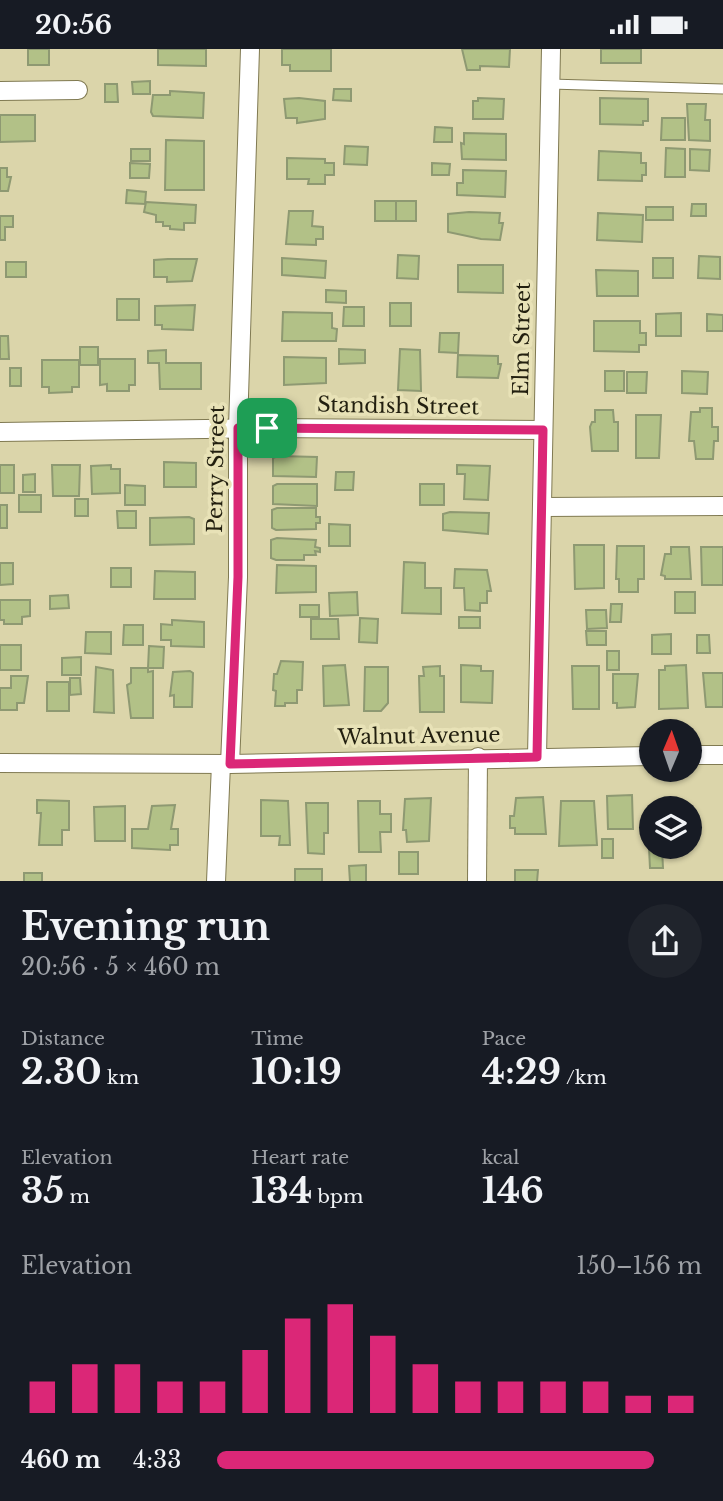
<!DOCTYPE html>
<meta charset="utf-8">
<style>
body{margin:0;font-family:"Libre Baskerville",serif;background:#20242c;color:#f1f3f6;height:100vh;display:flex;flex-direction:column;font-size:26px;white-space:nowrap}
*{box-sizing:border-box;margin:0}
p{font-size:23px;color:#9ea1a6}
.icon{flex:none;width:38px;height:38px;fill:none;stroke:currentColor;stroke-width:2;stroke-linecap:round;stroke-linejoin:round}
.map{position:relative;height:832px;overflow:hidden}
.panel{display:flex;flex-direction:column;background:#171b24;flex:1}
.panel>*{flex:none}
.needle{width:46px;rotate:2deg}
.fabs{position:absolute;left:639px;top:670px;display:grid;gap:14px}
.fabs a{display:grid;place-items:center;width:63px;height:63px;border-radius:50%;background:#171b24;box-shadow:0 2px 5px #0004;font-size:35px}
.pin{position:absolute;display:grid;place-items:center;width:60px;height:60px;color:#fff;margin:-30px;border-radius:14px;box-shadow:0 4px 10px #0006}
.round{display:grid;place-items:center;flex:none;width:74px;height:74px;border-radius:37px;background:#20242c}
.overview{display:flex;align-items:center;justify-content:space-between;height:119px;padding:0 21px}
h1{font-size:38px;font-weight:800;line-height:52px}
.figures{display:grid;grid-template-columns:repeat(3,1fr);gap:10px;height:119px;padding:7px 21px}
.figures div{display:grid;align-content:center}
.figures b{font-size:35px;font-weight:800}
.figures small{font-size:19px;font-weight:400}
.figures p{font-size:19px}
.chart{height:196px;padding:14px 21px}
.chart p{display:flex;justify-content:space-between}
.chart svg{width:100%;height:126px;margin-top:7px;stroke:#db2777;stroke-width:6}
ul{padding:0 21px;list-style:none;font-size:23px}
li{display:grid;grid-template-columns:112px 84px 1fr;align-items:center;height:52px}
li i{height:18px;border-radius:9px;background:#db2777}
.status{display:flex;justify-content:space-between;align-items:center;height:49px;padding:0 35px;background:#171b24;direction:ltr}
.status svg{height:19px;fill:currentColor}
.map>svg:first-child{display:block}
</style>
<div class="status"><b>20:56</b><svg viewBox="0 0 49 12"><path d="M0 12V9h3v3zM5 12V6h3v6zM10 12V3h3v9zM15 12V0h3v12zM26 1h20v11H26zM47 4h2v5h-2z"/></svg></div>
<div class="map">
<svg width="723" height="833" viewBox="0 0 723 833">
<rect width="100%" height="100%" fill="#dbd5aa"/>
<g fill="#b2c187" stroke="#8e9972" stroke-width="2">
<rect x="28" y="0" width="21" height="16"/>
<polygon points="158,0 206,0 206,17 158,16"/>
<polygon points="282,0 331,0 331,22 290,22 290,16 282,16"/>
<polygon points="462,0 510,0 509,18 480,17 480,21 467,21"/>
<rect x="601" y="0" width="40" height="14"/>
<polygon points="150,32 150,45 133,45 132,33"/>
<polygon points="105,35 117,35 118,53 105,53"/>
<polygon points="334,40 351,40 351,52 333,51"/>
<polygon points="170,42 204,44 203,69 153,67 151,63 153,46 170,46"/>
<polygon points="299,49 325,52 325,70 297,74 297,69 286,69 284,50"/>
<polygon points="478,49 504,50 503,70 473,70 473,52 478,52"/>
<polygon points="600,49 648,50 648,72 643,72 643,76 600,75"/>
<polygon points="687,55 706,55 705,71 710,71 710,92 689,91"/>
<polygon points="0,66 35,66 35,92 0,93"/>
<polygon points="662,69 685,69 685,91 661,91"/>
<polygon points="435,78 452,79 452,93 434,93"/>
<polygon points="464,84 506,85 506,111 462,110 461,94 464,95"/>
<polygon points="166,91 204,92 204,141 165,141"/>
<polygon points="345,97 368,98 367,116 344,115"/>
<polygon points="666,99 685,100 685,128 665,128"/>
<rect x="131" y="100" width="19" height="12"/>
<polygon points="690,100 710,101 709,122 690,121"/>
<polygon points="599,102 641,104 641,114 646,114 646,126 642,126 642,132 598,131"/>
<polygon points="287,109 325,110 325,114 334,114 334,126 325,126 325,135 308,135 309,130 287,130"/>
<polygon points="130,114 150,115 149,129 130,129"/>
<polygon points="432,114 450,115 449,126 432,126"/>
<polygon points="0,119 7,119 7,128 11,128 8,142 0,142"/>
<polygon points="463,121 506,122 505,148 457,146 457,134 463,134"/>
<polygon points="127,141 146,143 145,155 126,154"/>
<rect x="375" y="152" width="21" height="20"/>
<rect x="396" y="152" width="20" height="20"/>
<polygon points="146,153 196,156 195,174 184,174 184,181 170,180 170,177 163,177 163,173 156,173 156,166 144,163"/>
<polygon points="692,155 706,155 706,167 691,167"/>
<rect x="646" y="158" width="27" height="13"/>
<polygon points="289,162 313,162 312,177 323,178 323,190 316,190 316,196 286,195"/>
<polygon points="469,163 500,164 499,174 503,174 500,191 481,190 448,183 448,165"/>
<polygon points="598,164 643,166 642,193 597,191"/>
<polygon points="0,167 13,167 13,178 5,178 5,191 0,191"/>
<polygon points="398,206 419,207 418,230 397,229"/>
<polygon points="699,207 720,208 720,230 698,229"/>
<polygon points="282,209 326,212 325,229 282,226"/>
<rect x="653" y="209" width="20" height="20"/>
<polygon points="168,210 197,210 192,232 167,233 167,228 154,228 154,211"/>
<rect x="6" y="213" width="20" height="15"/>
<polygon points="458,216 503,216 503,244 458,243"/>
<polygon points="596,221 638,222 638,247 597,247"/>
<polygon points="326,241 346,242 346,254 326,253"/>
<rect x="117" y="250" width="22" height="21"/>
<rect x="390" y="254" width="21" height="23"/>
<polygon points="195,256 193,281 162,280 162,276 155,276 155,257"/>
<polygon points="344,258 364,258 364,277 343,277"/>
<polygon points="283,263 332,264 332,279 337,280 336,292 282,292"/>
<polygon points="681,264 681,287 656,287 656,265"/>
<polygon points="707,265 723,266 723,282 707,282"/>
<polygon points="594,272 640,272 640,284 646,284 646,296 639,296 639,303 594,302"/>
<polygon points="440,284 459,284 458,304 439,303"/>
<polygon points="0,287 8,287 9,310 0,310"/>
<rect x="80" y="298" width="18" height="18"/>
<polygon points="339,300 365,301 365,314 339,315"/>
<polygon points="400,300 420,301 421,342 398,341"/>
<polygon points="166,301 166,314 201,314 201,340 160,340 159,314 148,314 148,302"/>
<polygon points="458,306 498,307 498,315 501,315 498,329 457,328"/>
<polygon points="284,308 326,309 326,334 284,336"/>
<polygon points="100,310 135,310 135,336 129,336 129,342 107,342 107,335 100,336"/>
<polygon points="42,311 79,311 79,338 72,338 72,343 49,344 49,338 42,338"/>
<rect x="10" y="319" width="11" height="18"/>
<rect x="605" y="322" width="19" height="20"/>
<polygon points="682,322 708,323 707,345 682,344"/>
<polygon points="627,323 647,323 646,344 627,344"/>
<polygon points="700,359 712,359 712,378 718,378 718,392 714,392 713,410 696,410 694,392 689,392 691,363 700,363"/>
<polygon points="595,361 613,361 614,373 618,373 618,402 592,402 590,378 592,373 595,373"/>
<polygon points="636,366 661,366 659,409 636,409"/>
<polygon points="278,407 317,408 316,428 273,427 273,409"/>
<polygon points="164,413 196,414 196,438 164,438"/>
<rect x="0" y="416" width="14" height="28"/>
<polygon points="52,416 80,416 79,447 53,447"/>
<polygon points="111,416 111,420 120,420 120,444 92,445 91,417"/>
<polygon points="457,416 490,417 488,451 464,450 465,425 457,425"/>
<polygon points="336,423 354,423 353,441 335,441"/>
<polygon points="35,425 35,443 23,443 23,426"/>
<polygon points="277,435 317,435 317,457 273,455 273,437"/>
<rect x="420" y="435" width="24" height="21"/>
<polygon points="125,436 145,437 145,456 125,456"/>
<rect x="19" y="446" width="22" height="17"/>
<rect x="75" y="450" width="13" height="17"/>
<rect x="0" y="456" width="7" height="23"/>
<polygon points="277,459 316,459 316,468 320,468 320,474 316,474 316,480 276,481 272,479 272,461"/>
<polygon points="117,462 136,462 136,479 118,479"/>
<polygon points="450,463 489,464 488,485 443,481 443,465"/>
<polygon points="189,468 194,470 194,495 150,496 150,469"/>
<polygon points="329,475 350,476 350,497 329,497"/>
<polygon points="277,489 316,491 315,498 320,499 320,503 315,502 316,506 304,506 304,511 276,511 271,509 271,491"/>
<polygon points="574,496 604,496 604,539 575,540"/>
<polygon points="617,497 644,497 644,530 638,530 638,543 619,543 619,530 616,530"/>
<polygon points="671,498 689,498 691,530 665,530 665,527 661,526 665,505 671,505"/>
<polygon points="701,498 723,498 723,536 702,536"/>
<polygon points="404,513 425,514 425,539 441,539 441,565 402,564"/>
<polygon points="0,514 13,514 13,535 0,536"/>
<polygon points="277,516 316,517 316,543 276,544"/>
<rect x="111" y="519" width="20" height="19"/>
<polygon points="455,520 487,521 491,542 487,542 487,554 480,554 480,562 465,561 464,539 454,539"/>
<polygon points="155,522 195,523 195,550 154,550"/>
<polygon points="357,543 358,566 330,567 329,544"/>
<rect x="675" y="543" width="20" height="21"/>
<polygon points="68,546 69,559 50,560 50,547"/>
<polygon points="0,551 30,551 30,567 22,568 22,575 4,575 4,571 0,571"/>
<polygon points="611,555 622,555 621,573 610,573"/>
<rect x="300" y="556" width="19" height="12"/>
<polygon points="586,561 606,561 607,579 587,580"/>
<rect x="459" y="568" width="21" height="11"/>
<polygon points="360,569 378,570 377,594 359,593"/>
<polygon points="311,570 338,570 339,590 311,590"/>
<polygon points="172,571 204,573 204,598 171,597 171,591 161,591 161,575 172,576"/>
<polygon points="124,576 143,576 143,596 123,596"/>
<polygon points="586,582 606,582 606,596 587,596"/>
<polygon points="86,583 111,583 111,605 85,604"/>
<polygon points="671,585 671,605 652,605 652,586"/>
<polygon points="697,586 709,586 710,604 697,604"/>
<rect x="0" y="596" width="21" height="25"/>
<polygon points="149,597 164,598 163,619 148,619"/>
<rect x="607" y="602" width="12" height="19"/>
<polygon points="81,608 81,626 62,626 62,609"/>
<polygon points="281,612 303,613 302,641 297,641 297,654 285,654 285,657 275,657 276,642 273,641 274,625 277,625"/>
<polygon points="345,616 349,656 324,657 323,617"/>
<polygon points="461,616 481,617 481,622 493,622 492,654 461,653"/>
<polygon points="686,616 688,659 659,660 659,621 665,621 665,617"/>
<polygon points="440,617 440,627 444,627 444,663 420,663 419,627 424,627 423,618"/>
<polygon points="572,617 599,617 599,660 573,660"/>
<polygon points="96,618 113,621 114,664 94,663"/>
<polygon points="365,618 388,618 388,654 381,662 364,662"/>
<polygon points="131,619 148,619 148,623 153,622 153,669 131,669 127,636 131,634"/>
<polygon points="190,622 193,624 192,658 174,658 174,646 170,647 173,623"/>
<polygon points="703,624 723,624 723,658 706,658"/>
<polygon points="613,625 638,625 635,658 617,659 617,654 613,654"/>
<polygon points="11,627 28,627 24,654 17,654 17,661 0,661 0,639 11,639"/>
<polygon points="70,629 80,629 81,645 70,646"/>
<rect x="47" y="633" width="22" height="29"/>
<polygon points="632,746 633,780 608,780 607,747"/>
<polygon points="543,748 546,785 515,785 515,779 510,779 510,767 514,767 516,749"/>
<polygon points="431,749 429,792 407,793 406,781 403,781 405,750"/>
<polygon points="37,751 69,752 69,781 62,781 62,796 39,796 41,764 37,764"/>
<polygon points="261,751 288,752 290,796 279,796 280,787 261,787"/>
<polygon points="358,752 380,752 380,765 391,765 391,783 380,783 381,803 359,803"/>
<polygon points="561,752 594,752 597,796 559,797"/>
<polygon points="657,752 684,752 684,760 658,760"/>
<polygon points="306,754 328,754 328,784 324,784 324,805 308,804"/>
<polygon points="175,756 171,780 178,780 178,796 170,796 170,801 132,799 132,780 148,780 152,757"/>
<polygon points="125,757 125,792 95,792 94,758"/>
<rect x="602" y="790" width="11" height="19"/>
<polygon points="649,799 662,799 663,819 650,819"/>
<rect x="399" y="803" width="19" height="22"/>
<polygon points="366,816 366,833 350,833 349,817"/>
<rect x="295" y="820" width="27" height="13"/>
<polygon points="515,821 538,821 537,833 515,833"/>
<rect x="24" y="824" width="18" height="9"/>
</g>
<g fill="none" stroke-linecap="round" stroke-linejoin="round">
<defs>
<polyline id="service" points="550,35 723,40"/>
<g id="minor">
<polyline points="0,42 78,41"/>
<polyline points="0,383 267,379 543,381"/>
<polyline points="542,458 723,457"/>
<polyline points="690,706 723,706"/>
<polyline points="537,708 551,0"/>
<polyline points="0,714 230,715 238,528 238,379 250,0"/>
<polyline points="230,715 651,707"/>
<polyline points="216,833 221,715"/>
<polyline points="477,833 478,708"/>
</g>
</defs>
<use href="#service" stroke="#807a52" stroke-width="11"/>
<use href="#minor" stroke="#807a52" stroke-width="20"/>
<use href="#service" stroke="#fff" stroke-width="9"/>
<use href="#minor" stroke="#fff" stroke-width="18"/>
</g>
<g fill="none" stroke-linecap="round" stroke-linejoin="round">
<defs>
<polygon id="route" points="238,379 543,381 537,708 230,715 238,528"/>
</defs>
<use href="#route" stroke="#fff" stroke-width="14"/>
<use href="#route" stroke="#db2777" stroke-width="9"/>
</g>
<g text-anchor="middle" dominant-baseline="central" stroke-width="7" stroke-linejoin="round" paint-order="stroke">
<g font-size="21" fill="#221f0f" stroke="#e8e2b7">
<text transform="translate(522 290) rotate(-89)">Elm Street</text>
<text transform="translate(398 357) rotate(1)">Standish Street</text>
<text transform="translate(216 420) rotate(-89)">Perry Street</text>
<text transform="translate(419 687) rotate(-1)">Walnut Avenue</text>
</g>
</g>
</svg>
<div class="fabs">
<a><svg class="needle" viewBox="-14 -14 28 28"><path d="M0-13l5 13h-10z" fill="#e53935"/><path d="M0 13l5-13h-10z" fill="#9ea1a6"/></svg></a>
<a><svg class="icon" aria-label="layers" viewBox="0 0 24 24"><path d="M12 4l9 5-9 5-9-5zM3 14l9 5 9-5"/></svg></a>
</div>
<div class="pin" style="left:267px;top:379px;background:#1e9e55"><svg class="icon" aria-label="arrive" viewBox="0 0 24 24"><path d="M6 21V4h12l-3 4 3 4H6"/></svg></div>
</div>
<section class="panel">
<div class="overview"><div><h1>Evening run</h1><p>20:56 · 5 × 460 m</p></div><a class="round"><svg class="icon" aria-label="share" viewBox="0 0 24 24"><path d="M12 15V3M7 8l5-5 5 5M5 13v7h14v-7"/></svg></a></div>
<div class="figures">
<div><p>Distance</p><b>2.30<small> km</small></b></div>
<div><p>Time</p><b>10:19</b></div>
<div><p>Pace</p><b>4:29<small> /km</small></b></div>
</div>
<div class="figures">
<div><p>Elevation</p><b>35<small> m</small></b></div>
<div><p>Heart rate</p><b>134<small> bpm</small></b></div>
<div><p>kcal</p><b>146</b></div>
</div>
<div class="chart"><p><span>Elevation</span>150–156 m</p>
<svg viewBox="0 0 160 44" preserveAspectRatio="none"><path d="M5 44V33M15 44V27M25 44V27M35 44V33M45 44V33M55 44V22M65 44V11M75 44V6M85 44V17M95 44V27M105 44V33M115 44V33M125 44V33M135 44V33M145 44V38M155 44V38"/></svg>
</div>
<ul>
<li><b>460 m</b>4:33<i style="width:90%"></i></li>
</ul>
</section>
